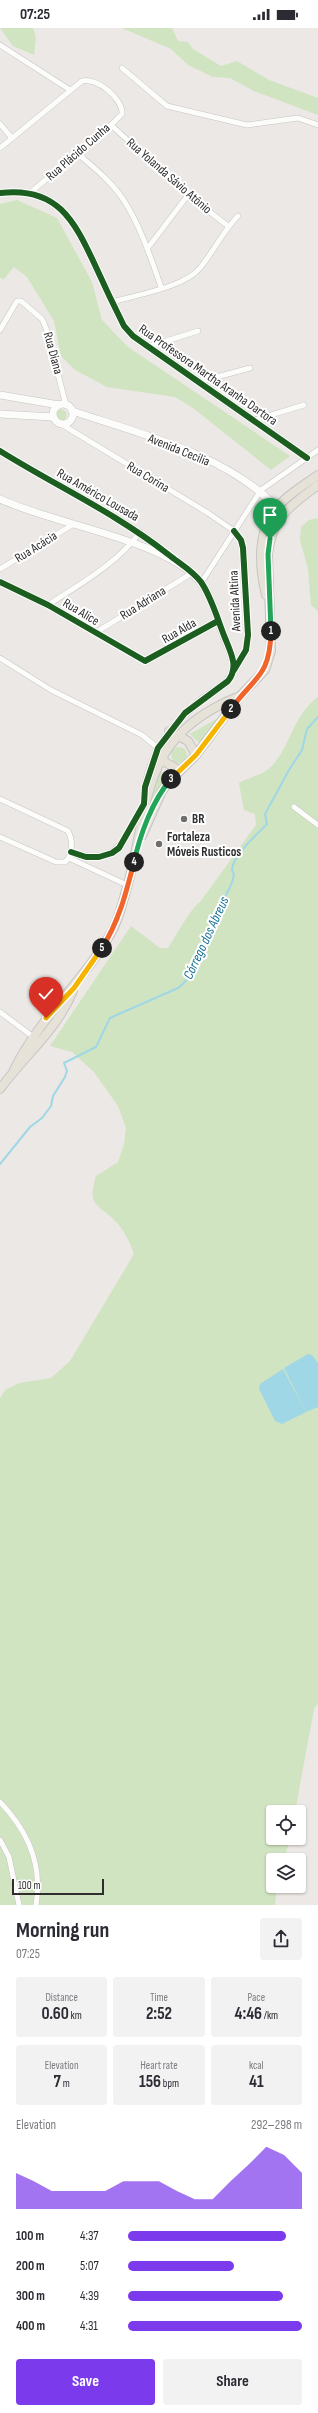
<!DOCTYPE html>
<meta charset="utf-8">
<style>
body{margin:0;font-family:"Sofia Sans Condensed",sans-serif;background:#f2f2f3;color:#2b2b33;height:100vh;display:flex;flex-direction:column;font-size:15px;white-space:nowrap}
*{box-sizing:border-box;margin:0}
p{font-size:13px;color:#7c7c81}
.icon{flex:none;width:22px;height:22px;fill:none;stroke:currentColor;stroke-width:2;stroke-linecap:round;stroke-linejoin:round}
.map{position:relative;height:1877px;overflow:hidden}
.panel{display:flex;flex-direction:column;background:#fff;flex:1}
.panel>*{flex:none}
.fabs{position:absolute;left:266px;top:1777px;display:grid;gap:8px}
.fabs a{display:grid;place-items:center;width:40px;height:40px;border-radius:4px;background:#fff;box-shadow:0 1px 3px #0004;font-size:20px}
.scale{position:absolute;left:12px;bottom:10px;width:92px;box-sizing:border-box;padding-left:4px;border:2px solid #2e2e2e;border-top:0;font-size:11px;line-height:14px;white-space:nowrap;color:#2e2e2e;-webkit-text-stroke:3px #fff;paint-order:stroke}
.pin{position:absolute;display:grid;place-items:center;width:34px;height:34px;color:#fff;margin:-41px -17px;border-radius:50% 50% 50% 0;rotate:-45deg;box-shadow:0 0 4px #0007}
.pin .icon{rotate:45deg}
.km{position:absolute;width:20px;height:20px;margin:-10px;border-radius:50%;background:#222;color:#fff;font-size:11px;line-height:20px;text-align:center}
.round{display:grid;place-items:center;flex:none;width:42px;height:42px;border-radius:4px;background:#f2f2f3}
.headline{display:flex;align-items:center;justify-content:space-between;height:68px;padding:0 16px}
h1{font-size:22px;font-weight:700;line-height:30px}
.stats{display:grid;grid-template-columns:repeat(3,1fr);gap:6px;height:68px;padding:4px 16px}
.stats div{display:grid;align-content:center;border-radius:4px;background:#f2f2f3;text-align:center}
.stats b{font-size:17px;font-weight:700}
.stats small{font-size:11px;font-weight:400}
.stats p{font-size:11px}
.chart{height:112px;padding:8px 16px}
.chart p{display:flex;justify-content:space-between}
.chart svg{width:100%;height:72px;margin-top:4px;fill:#7c3aed;opacity:.7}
.cta{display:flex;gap:8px;margin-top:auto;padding:8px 16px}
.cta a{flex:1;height:46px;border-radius:4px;background:#7c3aed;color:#fff;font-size:16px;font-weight:700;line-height:46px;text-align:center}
.cta a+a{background:#f2f2f3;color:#2b2b33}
ul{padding:0 16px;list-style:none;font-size:13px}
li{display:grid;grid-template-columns:64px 48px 1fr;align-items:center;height:30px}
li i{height:10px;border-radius:5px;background:#7c3aed}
.status{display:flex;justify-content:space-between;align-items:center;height:28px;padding:0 20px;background:#fff;direction:ltr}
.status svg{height:11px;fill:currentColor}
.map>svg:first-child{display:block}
</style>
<div class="status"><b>07:25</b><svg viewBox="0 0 49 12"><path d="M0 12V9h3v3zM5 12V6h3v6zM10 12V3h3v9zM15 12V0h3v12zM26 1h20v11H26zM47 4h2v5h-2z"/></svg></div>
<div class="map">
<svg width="318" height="1877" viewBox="0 0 318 1877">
<rect width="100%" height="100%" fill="#ebe8e5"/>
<g fill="#d0e4c1">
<polygon points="0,0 33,0 36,9 34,27 13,18"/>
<polygon points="122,0 172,0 178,13 188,14 193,21 221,38 237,33 269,52 318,70 318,87 254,63 230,50 213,49 188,37 171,21"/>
<polygon points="17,172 57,190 92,254 102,292 128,319 290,428 271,442 193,380 175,369 107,359 75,342 61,328 54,293 27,249 14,239 3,252 0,249 0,176"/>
<circle cx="61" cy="387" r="5.5"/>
<polygon points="318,490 318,583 311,577 308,541 300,512 301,499 309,492"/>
<path d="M318,669V1675L314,1681L295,1784H273V1810H290L284,1832H273V1858H277L275,1877H0V1370L5,1362L19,1355L51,1350L70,1333L134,1226C130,1215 126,1206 118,1196C100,1175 86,1181 96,1148L118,1134L124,1117L126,1100L118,1078L94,1044L72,1024L50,1018L131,898L160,920H168C176,908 190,881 200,874L256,797L255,786L244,782L239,755C247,750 261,747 267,742C290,725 291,688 318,669Z"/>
<polygon points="220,689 200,716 190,706"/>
<circle cx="179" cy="727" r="8"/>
<polygon points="160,742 167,748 159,759 145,793"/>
</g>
<g fill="#9fd7e6">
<polygon points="308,1326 312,1327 318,1335 318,1379 306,1384 284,1340"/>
<polygon points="283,1341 306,1384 282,1396 275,1393 259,1361 260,1356"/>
</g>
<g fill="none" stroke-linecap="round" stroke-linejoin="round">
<path stroke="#9fd7e6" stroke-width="2" d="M0,1136L30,1099L42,1090L51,1078L53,1068L65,1049L67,1043L64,1035L96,1019L110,990L178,960C200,944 203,912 214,888C220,874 232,862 234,846L232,842C232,829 257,806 267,796L265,786L289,742L302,722L307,701L318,689"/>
<defs>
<g id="minor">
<polyline points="0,17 70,62"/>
<polyline points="122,40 167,78 247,97 298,90 318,97"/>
<polyline points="0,96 12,110"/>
<polyline points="111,97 188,167 228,198"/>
<path d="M0,120L82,53C96,49 123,70 122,86L111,97L31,164"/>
<path d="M77,125C93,139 111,153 123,171C140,197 151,230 161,259"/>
<path d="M0,165C57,158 74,192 95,237C104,257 114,278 124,298L133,308L307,430"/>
<polyline points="147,221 188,167"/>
<path d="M112,274C136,267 185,259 200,240C214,223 223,203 238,188"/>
<polyline points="0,302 17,273 21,273 42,291 46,300 66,377"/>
<polyline points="147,319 198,303"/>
<polyline points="198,354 250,340"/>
<polyline points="254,392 304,377"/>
<polyline points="61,396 208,485 234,503 241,512 243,520 248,607 246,622 234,642"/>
<polyline points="0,423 119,491 173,530"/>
<polyline points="0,541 72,497"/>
<polyline points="0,554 48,577 145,633 218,593"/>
<polyline points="201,555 261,462 318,422"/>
<path d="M48,577C80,556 118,535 140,504"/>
<polyline points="95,605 192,545"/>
<polyline points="0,630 51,662 142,707 158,720"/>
<path d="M0,771L68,803C73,812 73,827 65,834H56L0,809"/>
<polyline points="294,779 318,797"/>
<path d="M71,824C118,839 123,812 143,777"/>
<polyline points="69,830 127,857"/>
<polyline points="0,984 32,1008"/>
<path d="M0,1774C28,1803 43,1836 36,1877"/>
<polyline points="0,1812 9,1829 19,1877"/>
</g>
<g id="tertiary">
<polyline points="0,367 59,377"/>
<circle cx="63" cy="386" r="10"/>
<path d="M72,383C138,405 228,427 276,479"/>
<polyline points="0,386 53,389"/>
<path d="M0,471C52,496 167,512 200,554C212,568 217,592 224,609C229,622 240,639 228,652C220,660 209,666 199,674C168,699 146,732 144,774"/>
</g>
<g id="primary">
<path d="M266,567C259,539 257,503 276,480C287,467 304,457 318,447"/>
<polyline points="169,703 188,713 196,727"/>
<polyline points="158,720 165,734 179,742"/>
<path d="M142,808L162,763L169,754L196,727L240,668L265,642L271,623L268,526C272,489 291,477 318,457"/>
<path d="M14,1042C39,990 83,954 111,905C120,890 123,872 128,856C151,769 141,707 240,668"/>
<path d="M0,1061C24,1028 57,1002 73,963"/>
</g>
</defs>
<use href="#minor" stroke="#c6c5c4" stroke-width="6"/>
<use href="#tertiary" stroke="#c6c5c4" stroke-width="8"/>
<use href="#primary" stroke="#c6c5c4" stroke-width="10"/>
<use href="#minor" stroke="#fcfcfb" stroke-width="5"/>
<use href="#tertiary" stroke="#fcfcfb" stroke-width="7"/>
<use href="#primary" stroke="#e7e2d7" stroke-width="8"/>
<defs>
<g id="cycleway">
<path d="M0,165C57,158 74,192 95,237C104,257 114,278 124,298L133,308L307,430"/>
<path d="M0,423C56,458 116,485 169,527C179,535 193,543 201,554C212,570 218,593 225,610C231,625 239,639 228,653L185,685L158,720L145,759L144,776L119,820L112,825L99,829H86L71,824"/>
<polyline points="234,503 241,512 243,520 248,607 246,622 234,642"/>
<polyline points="0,554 48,577 145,633 218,593"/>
</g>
</defs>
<use href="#cycleway" stroke="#fff" stroke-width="8"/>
<use href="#cycleway" stroke="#1b5e20" stroke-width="6"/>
</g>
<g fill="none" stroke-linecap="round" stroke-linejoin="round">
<defs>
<polyline id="split-1" points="270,511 268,526 271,603"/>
<path id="split-2" d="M231,681C255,648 270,649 271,603"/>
<polyline id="split-3" points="171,751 196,727 231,681"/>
<path id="split-4" d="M134,834C140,807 152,773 171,751"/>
<path id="split-5" d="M102,920C119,893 126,865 134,834"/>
<polyline id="split-6" points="46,990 74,960 102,920"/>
</defs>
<use href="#split-1" stroke="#fff" stroke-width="8"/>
<use href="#split-2" stroke="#fff" stroke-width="8"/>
<use href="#split-3" stroke="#fff" stroke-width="8"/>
<use href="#split-4" stroke="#fff" stroke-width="8"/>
<use href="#split-5" stroke="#fff" stroke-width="8"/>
<use href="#split-6" stroke="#fff" stroke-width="8"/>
<use href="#split-1" stroke="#22a559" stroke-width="5"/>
<use href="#split-2" stroke="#f0652b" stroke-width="5"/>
<use href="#split-3" stroke="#f5b400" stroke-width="5"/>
<use href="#split-4" stroke="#22a559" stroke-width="5"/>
<use href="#split-5" stroke="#f0652b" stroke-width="5"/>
<use href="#split-6" stroke="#f5b400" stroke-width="5"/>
</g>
<g fill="#706f6e" stroke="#fff" stroke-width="1.5">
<circle cx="184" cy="791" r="4"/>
<circle cx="159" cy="816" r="4"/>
</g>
<g text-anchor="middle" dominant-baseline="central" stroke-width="4" stroke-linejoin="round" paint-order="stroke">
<g font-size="13" fill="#2e2e2e" stroke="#fff">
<text transform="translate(78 124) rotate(-41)">Rua Plácido Cunha</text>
<text transform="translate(169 148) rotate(41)">Rua Yolanda Sávio Atônio</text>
<text transform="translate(53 325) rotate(75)">Rua Diana</text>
<text transform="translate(208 347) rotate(35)">Rua Professora Martha Aranha Dartora</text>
<text transform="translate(179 422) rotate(22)">Avenida Cecilia</text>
<text transform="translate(148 449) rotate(31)">Rua Corina</text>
<text transform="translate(98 467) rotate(30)">Rua Américo Lousada</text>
<text transform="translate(36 519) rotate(-32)">Rua Acácia</text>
<text transform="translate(235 573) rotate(-93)">Avenida Altina</text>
<text transform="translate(143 575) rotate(-32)">Rua Adriana</text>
<text transform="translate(81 584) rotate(31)">Rua Alice</text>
<text transform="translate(179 603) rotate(-30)">Rua Alda</text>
</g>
<g font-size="13" font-weight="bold" fill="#2e2e2e" stroke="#fff" text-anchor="start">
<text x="192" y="791">BR</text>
<text x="167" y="809">Fortaleza<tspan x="167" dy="15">Móveis Rusticos</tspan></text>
</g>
<g font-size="14" font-style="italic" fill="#187198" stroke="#fff">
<text transform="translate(206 910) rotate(-65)">Córrego dos Abreus</text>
</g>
</g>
</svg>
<div class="fabs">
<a><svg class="icon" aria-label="locate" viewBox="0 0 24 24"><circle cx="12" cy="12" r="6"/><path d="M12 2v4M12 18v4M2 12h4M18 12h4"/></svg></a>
<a><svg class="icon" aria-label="layers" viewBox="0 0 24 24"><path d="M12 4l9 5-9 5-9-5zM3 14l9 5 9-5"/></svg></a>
</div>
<div class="scale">100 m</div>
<div class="pin" style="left:270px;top:511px;background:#1e9e55"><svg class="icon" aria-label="arrive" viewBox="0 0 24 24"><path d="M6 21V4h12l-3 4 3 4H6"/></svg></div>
<div class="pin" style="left:46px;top:990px;background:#d93025"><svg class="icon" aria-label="check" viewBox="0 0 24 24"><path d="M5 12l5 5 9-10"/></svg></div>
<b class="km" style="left:271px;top:603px">1</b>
<b class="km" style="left:231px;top:681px">2</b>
<b class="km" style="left:171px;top:751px">3</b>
<b class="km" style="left:134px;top:834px">4</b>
<b class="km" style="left:102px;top:920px">5</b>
</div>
<section class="panel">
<div class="headline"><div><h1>Morning run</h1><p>07:25</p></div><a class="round"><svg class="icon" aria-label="share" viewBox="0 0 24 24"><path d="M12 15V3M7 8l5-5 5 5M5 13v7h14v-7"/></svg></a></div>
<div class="stats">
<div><p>Distance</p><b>0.60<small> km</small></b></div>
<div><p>Time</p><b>2:52</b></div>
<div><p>Pace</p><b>4:46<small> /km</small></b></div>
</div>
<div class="stats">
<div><p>Elevation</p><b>7<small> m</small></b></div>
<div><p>Heart rate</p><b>156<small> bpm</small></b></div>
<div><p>kcal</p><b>41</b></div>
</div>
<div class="chart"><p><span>Elevation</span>292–298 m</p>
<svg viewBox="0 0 160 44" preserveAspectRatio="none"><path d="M0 44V22L10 27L20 33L30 33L40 33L50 33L60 27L70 27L80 27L90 33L100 38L110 38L120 27L130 17L140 6L150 11L160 22V44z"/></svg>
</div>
<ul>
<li><b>100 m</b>4:37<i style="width:91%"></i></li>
<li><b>200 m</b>5:07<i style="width:61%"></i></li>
<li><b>300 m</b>4:39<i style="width:89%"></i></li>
<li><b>400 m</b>4:31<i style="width:100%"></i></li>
</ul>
<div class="cta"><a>Save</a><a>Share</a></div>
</section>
